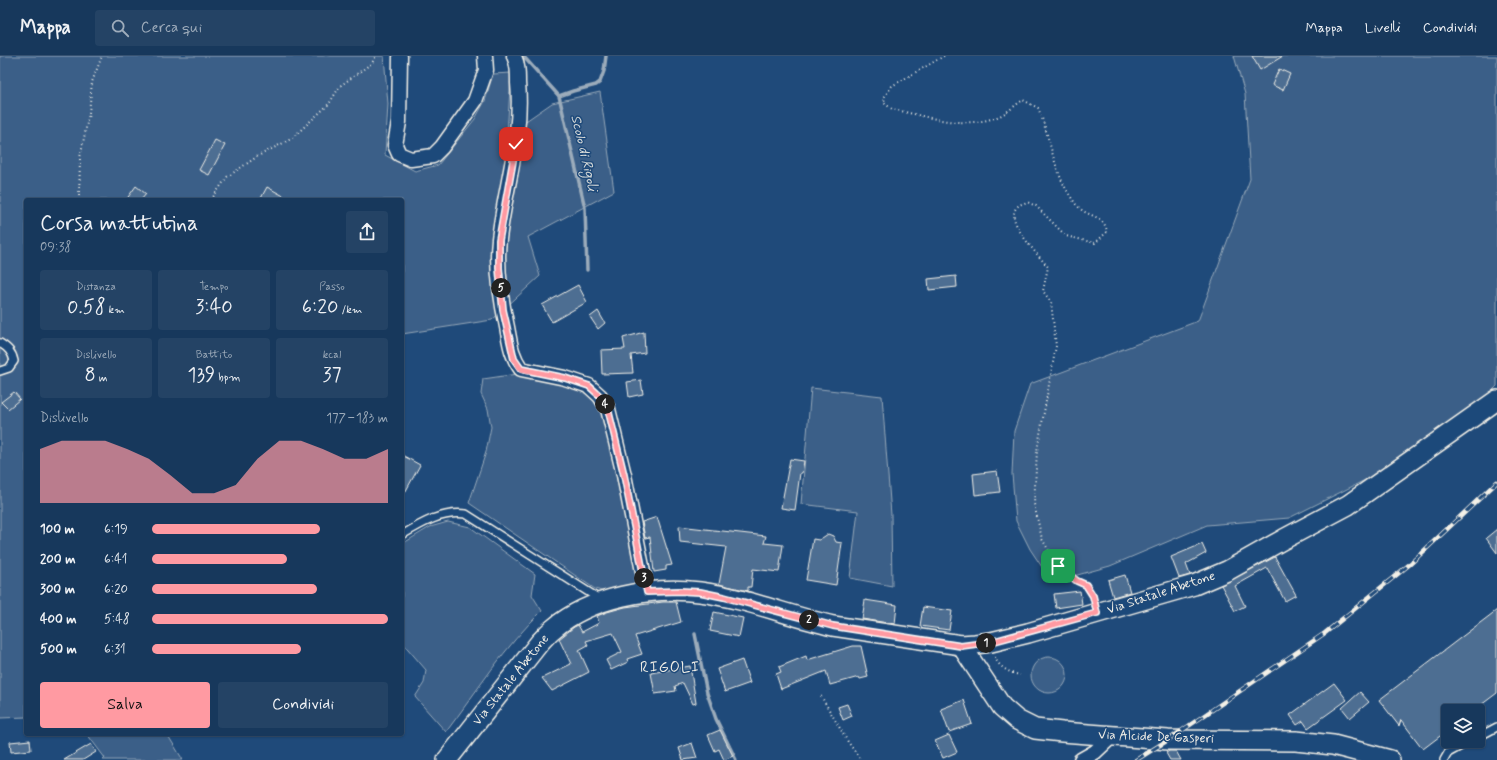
<!DOCTYPE html>
<html lang="it">
<meta charset="utf-8">
<style>
body{margin:0;font-family:Mynerve,sans-serif;background:#244365;color:#f1f3f6;height:100vh;display:flex;flex-direction:column;font-size:15px;white-space:nowrap}
*{box-sizing:border-box;margin:0}
p{font-size:13px;color:#9eacbb}
.icon{flex:none;width:22px;height:22px;fill:none;stroke:currentColor;stroke-width:2;stroke-linecap:round;stroke-linejoin:round}
.map{position:relative;flex:1;overflow:hidden}
.details{position:absolute;left:24px;top:142px;width:380px;height:538px;display:flex;flex-direction:column;background:#17385c;border-radius:4px;box-shadow:0 1px 3px #0004,0 0 0 1px #365272}
.details>*{flex:none}
.fabs{position:absolute;left:1441px;top:648px;display:grid;gap:8px}
.fabs a{display:grid;place-items:center;width:44px;height:44px;border-radius:4px;background:#17385c;box-shadow:0 1px 3px #0004,0 0 0 1px #365272;font-size:20px}
.pin{position:absolute;display:grid;place-items:center;width:34px;height:34px;color:#fff;margin:-17px;border-radius:8px;box-shadow:0 2px 6px #0006}
.km{position:absolute;width:20px;height:20px;margin:-10px;border-radius:50%;background:#222;color:#fff;font-size:11px;line-height:20px;text-align:center}
.round{display:grid;place-items:center;flex:none;width:42px;height:42px;border-radius:4px;background:#244365}
.headline{display:flex;align-items:center;justify-content:space-between;height:68px;padding:0 16px}
h1{font-size:22px;font-weight:600;line-height:30px}
.stats{display:grid;grid-template-columns:repeat(3,1fr);gap:6px;height:68px;padding:4px 16px}
.stats div{display:grid;align-content:center;border-radius:4px;background:#244365;text-align:center}
.stats b{font-size:20px;font-weight:600}
.stats small{font-size:11px;font-weight:400}
.stats p{font-size:11px}
.chart{height:112px;padding:8px 16px}
.chart p{display:flex;justify-content:space-between}
.chart svg{width:100%;height:72px;margin-top:4px;fill:#ff9aa2;opacity:.7}
.button{display:flex;gap:8px;margin-top:auto;padding:8px 16px}
.button a{flex:1;height:46px;border-radius:4px;background:#ff9aa2;color:#111;font-size:16px;font-weight:600;line-height:46px;text-align:center}
.button a+a{background:#244365;color:#f1f3f6}
ul{padding:0 16px;list-style:none;font-size:13px}
li{display:grid;grid-template-columns:64px 48px 1fr;align-items:center;height:30px}
li i{height:10px;border-radius:5px;background:#ff9aa2}
header{display:flex;align-items:center;gap:24px;box-sizing:border-box;height:56px;padding:0 20px;background:#17385c;border-bottom:1px solid #365272}
header strong{font-size:19px}
nav{display:flex;gap:22px;margin-inline-start:auto;font-size:14px}
.search{width:280px;height:36px;background:#244365;display:flex;align-items:center;gap:10px;box-sizing:border-box;padding:0 14px;border-radius:4px;color:#9eacbb;font-size:15px}
.map>svg:first-child{display:block}
</style>
<header>
<strong>Mappa</strong>
<div class="search"><svg class="icon" aria-label="search" viewBox="0 0 24 24"><circle cx="10" cy="10" r="6"/><path d="M15 15l6 6"/></svg>Cerca qui</div>
<nav><a>Mappa</a><a>Livelli</a><a>Condividi</a></nav>
</header>
<div class="map">
<svg width="1497" height="704" viewBox="0 0 1497 704">
<rect width="100%" height="100%" fill="#1f4a7a"/>
<filter id="ink" filterUnits="userSpaceOnUse"><feTurbulence type="fractalNoise" baseFrequency=".025" numOctaves="2"/><feDisplacementMap in="SourceGraphic" scale="8" xChannelSelector="R" yChannelSelector="G"/><feConvolveMatrix kernelMatrix="1 2 1 2 8 2 1 2 1" color-interpolation-filters="sRGB"/></filter>
<g filter="url(#ink)">
<g fill="#3a5f88" stroke="#97a8b8">
<polygon points="0,0 384,0 388,48 385,99 415,115 438,109 475,63 485,45 493,18 511,17 507,78 552,47 600,36 614,135 528,181 540,220 492,264 402,278 402,144 26,144 26,661 0,662"/>
<polygon points="1234,0 1497,0 1497,330 1489,338 1365,424 1289,462 1207,469 1110,510 1052,526 1030,493 1016,465 1012,418 1014,375 1030,328 1198,265 1250,123 1245,38"/>
<polygon points="517,318 531,323 582,331 602,355 640,528 605,536 595,533 469,447 486,396 491,371 488,353 481,338 483,323"/>
<polygon points="811,332 882,340 891,459 892,530 850,522 858,455 801,448"/>
<path d="M448,466L470,471L535,518L532,539L542,555C505,590 477,635 446,676L415,641L424,627L426,614L402,586V488L430,471Z"/>
<circle cx="1049" cy="619" r="18"/>
<polygon points="87,678 167,678 183,704 103,704 105,702"/>
</g>
<g fill="none" stroke-linecap="round" stroke-linejoin="round">
<g stroke="#9cacbb" stroke-width="3.5">
<polyline points="523,0 559,40 585,152 587,214"/>
<polyline points="559,40 573,35 596,29 600,26 604,15 606,0"/>
<polyline points="695,578 707,637 716,663 736,704"/>
</g>
</g>
<g fill="#4d6e92" stroke="#f4f1e8">
<polygon points="1252,0 1283,0 1260,14"/>
<polygon points="1279,13 1290,18 1283,34 1272,29"/>
<polygon points="215,84 225,89 209,119 199,114"/>
<polygon points="136,130 146,138 141,144 126,144"/>
<polygon points="267,131 291,144 260,144"/>
<polygon points="956,220 957,231 929,234 928,223"/>
<polygon points="578,229 587,246 552,266 542,249"/>
<polygon points="598,255 605,267 598,273 590,261"/>
<polygon points="644,276 645,297 631,299 633,317 602,318 601,294 625,293 623,282"/>
<polygon points="641,324 643,338 629,341 627,326"/>
<polygon points="14,336 20,343 8,353 1,346"/>
<polygon points="402,399 420,409 402,442"/>
<polygon points="790,403 804,405 802,417 800,417 795,454 781,452"/>
<polygon points="997,415 1000,436 975,439 973,418"/>
<polygon points="657,461 672,509 666,510 666,514 654,516 650,481 645,482 642,466"/>
<polygon points="679,470 766,480 764,487 783,489 779,516 753,513 751,531 748,531 748,535 719,528 726,491 680,486"/>
<polygon points="1497,473 1497,497 1486,482"/>
<polygon points="828,478 833,480 836,486 842,487 836,529 806,524 813,483 819,484"/>
<polygon points="1202,488 1206,497 1186,508 1190,519 1179,522 1171,501"/>
<polygon points="1275,501 1296,539 1285,545 1267,512 1235,530 1245,550 1235,555 1221,529"/>
<polygon points="1125,519 1130,536 1113,541 1108,524"/>
<polygon points="1080,535 1082,548 1056,552 1054,538"/>
<polygon points="865,544 897,549 895,568 862,563"/>
<polygon points="663,546 676,546 681,566 635,580 642,598 627,603 628,606 611,614 606,604 622,596 613,577 586,585 588,589 579,594 589,616 552,635 542,622 571,608 559,583 574,571 578,569 582,576 599,567 597,560 607,556 625,551"/>
<polygon points="923,551 952,555 949,574 920,570"/>
<polygon points="1497,554 1497,637 1473,655 1448,655 1448,674 1423,693 1401,664 1399,670 1379,644"/>
<polygon points="714,556 743,562 739,581 710,575"/>
<polygon points="853,590 861,590 868,621 860,623 859,621 830,629 826,615 781,633 776,618 781,616 779,611 806,600 807,604"/>
<polygon points="742,604 750,627 725,636 717,613"/>
<polygon points="690,610 696,647 693,648 683,627 675,630 676,635 655,638 651,617"/>
<polygon points="1334,627 1347,644 1308,672 1303,665 1297,669 1290,659"/>
<polygon points="1360,636 1369,646 1350,662 1342,652"/>
<polygon points="964,644 972,668 949,676 941,653"/>
<polygon points="847,648 852,660 843,664 838,651"/>
<polygon points="720,674 733,700 724,704 719,693 715,695 708,679"/>
<polygon points="949,679 957,696 943,702 935,685"/>
<polygon points="30,684 31,694 11,696 10,686"/>
<polygon points="692,687 697,702 683,704 679,692"/>
<polygon points="91,688 96,696 83,704 64,704"/>
<polygon points="1169,695 1176,695 1181,704 1170,704 1166,697"/>
</g>
<g fill="none" stroke-linecap="round" stroke-linejoin="round">
<defs>
<g id="lane">
<path d="M0,287C8,292 12,296 14,305L9,312L0,315"/>
<path d="M402,479C422,467 442,455 466,458L601,544"/>
<polyline points="1478,681 1497,671"/>
<polyline points="1444,704 1448,697 1470,685"/>
</g>
<g id="street">
<polyline points="400,0 399,66 395,89 399,98 411,103 433,100 442,91 475,45 486,14 485,0"/>
<path d="M514,0C518,9 518,17 518,27C523,80 505,131 499,183C496,210 501,244 507,271C510,287 511,299 521,313L565,322L589,330L600,340L608,353L624,419L647,536"/>
<polyline points="1081,704 1095,696 1112,680"/>
</g>
<g id="secondary">
<polyline points="961,589 1002,651 1017,664 1035,673 1062,676 1168,684 1296,685 1333,689 1390,704"/>
<path d="M447,704L540,586C544,582 548,577 553,573C590,541 652,530 700,536C745,542 789,560 833,570L961,589L975,588L991,586L1028,577L1194,529L1227,515L1284,483L1348,449L1497,344"/>
</g>
</defs>
<use href="#lane" stroke="#f4f1e8" stroke-width="10"/>
<use href="#street" stroke="#f4f1e8" stroke-width="17"/>
<use href="#secondary" stroke="#f4f1e8" stroke-width="22"/>
<g stroke="#f4f1e8" stroke-width="2" stroke-dasharray="1 3" stroke-linecap="butt">
<path d="M944,0L892,30L885,40L884,47L892,53C925,60 964,74 997,61C1006,58 1015,49 1023,44L1038,52C1051,82 1053,117 1073,144C1075,148 1079,152 1083,155C1094,161 1105,162 1107,176L1095,187L1066,180L1036,150L1027,146L1019,149C1017,151 1014,154 1014,157C1011,171 1039,200 1048,211L1043,235L1051,246L1056,290L1037,395L1034,448L1042,483L1058,510L1077,525L1086,529L1093,542"/>
<polyline points="79,144 80,102 89,57 92,26 102,0"/>
<polyline points="211,144 227,121 258,100 291,83 329,48 340,30 372,7 376,0"/>
<path d="M995,601C998,611 1010,617 1020,619"/>
<polyline points="821,640 848,686 861,704"/>
</g>
<use href="#lane" stroke="#1f4a7a" stroke-width="7"/>
<use href="#street" stroke="#1f4a7a" stroke-width="14"/>
<use href="#secondary" stroke="#1f4a7a" stroke-width="19"/>
<defs>
<polyline id="rail" points="1136,704 1168,684 1325,577 1410,508 1497,426"/>
</defs>
<use href="#rail" stroke="#f4f1e8" stroke-width="4.5"/>
<use href="#rail" stroke="#1f4a7a" stroke-width="3" stroke-dasharray="9" stroke-linecap="butt"/>
</g>
</g>
<g fill="none" stroke-linecap="round" stroke-linejoin="round" filter="url(#ink)">
<defs>
<polyline id="route" points="516,88 499,184 499,212 503,254 514,303 521,313 565,322 589,330 600,340 608,353 624,419 647,536 680,535 700,536 724,541 833,570 961,590 991,586 1097,557 1093,540 1086,529 1077,525 1058,510"/>
</defs>
<use href="#route" stroke="#fff" stroke-width="8"/>
<use href="#route" stroke="#ff9aa2" stroke-width="5"/>
</g>
<g text-anchor="middle" dominant-baseline="central" stroke-width="3" stroke-linejoin="round" paint-order="stroke">
<g font-size="13" fill="#f4f1e8" stroke="#1f4a7a">
<text transform="translate(1161 537) rotate(-18)">Via Statale Abetone</text>
<text transform="translate(511 624) rotate(-51)">Via Statale Abetone</text>
<text transform="translate(1156 681) rotate(2)">Via Alcide De Gasperi</text>
</g>
<g font-size="14" font-style="italic" fill="#dee0dd" stroke="#1f4a7a">
<text transform="translate(584 97) rotate(77)">Scolo di Rigoli</text>
</g>
<g font-size="15" letter-spacing="1" fill="#f4f1e8" stroke="#1f4a7a">
<text x="670" y="612">RIGOLI</text>
</g>
</g>
</svg>
<div class="fabs">
<a><svg class="icon" aria-label="layers" viewBox="0 0 24 24"><path d="M12 4l9 5-9 5-9-5zM3 14l9 5 9-5"/></svg></a>
</div>
<div class="pin" style="left:1058px;top:510px;background:#1e9e55"><svg class="icon" aria-label="arrive" viewBox="0 0 24 24"><path d="M6 21V4h12l-3 4 3 4H6"/></svg></div>
<div class="pin" style="left:516px;top:88px;background:#d93025"><svg class="icon" aria-label="check" viewBox="0 0 24 24"><path d="M5 12l5 5 9-10"/></svg></div>
<b class="km" style="left:986px;top:587px">1</b>
<b class="km" style="left:809px;top:564px">2</b>
<b class="km" style="left:644px;top:522px">3</b>
<b class="km" style="left:605px;top:348px">4</b>
<b class="km" style="left:501px;top:232px">5</b>
<section class="details">
<div class="headline"><div><h1>Corsa mattutina</h1><p>09:38</p></div><a class="round"><svg class="icon" aria-label="share" viewBox="0 0 24 24"><path d="M12 15V3M7 8l5-5 5 5M5 13v7h14v-7"/></svg></a></div>
<div class="stats">
<div><p>Distanza</p><b>0.58<small> km</small></b></div>
<div><p>Tempo</p><b>3:40</b></div>
<div><p>Passo</p><b>6:20<small> /km</small></b></div>
</div>
<div class="stats">
<div><p>Dislivello</p><b>8<small> m</small></b></div>
<div><p>Battito</p><b>139<small> bpm</small></b></div>
<div><p>kcal</p><b>37</b></div>
</div>
<div class="chart"><p><span>Dislivello</span>177–183 m</p>
<svg viewBox="0 0 160 44" preserveAspectRatio="none"><path d="M0 44V11L10 6L20 6L30 6L40 11L50 17L60 27L70 38L80 38L90 33L100 17L110 6L120 6L130 11L140 17L150 17L160 11V44z"/></svg>
</div>
<ul>
<li><b>100 m</b>6:19<i style="width:71%"></i></li>
<li><b>200 m</b>6:41<i style="width:57%"></i></li>
<li><b>300 m</b>6:20<i style="width:70%"></i></li>
<li><b>400 m</b>5:48<i style="width:100%"></i></li>
<li><b>500 m</b>6:31<i style="width:63%"></i></li>
</ul>
<div class="button"><a>Salva</a><a>Condividi</a></div>
</section>
</div>
